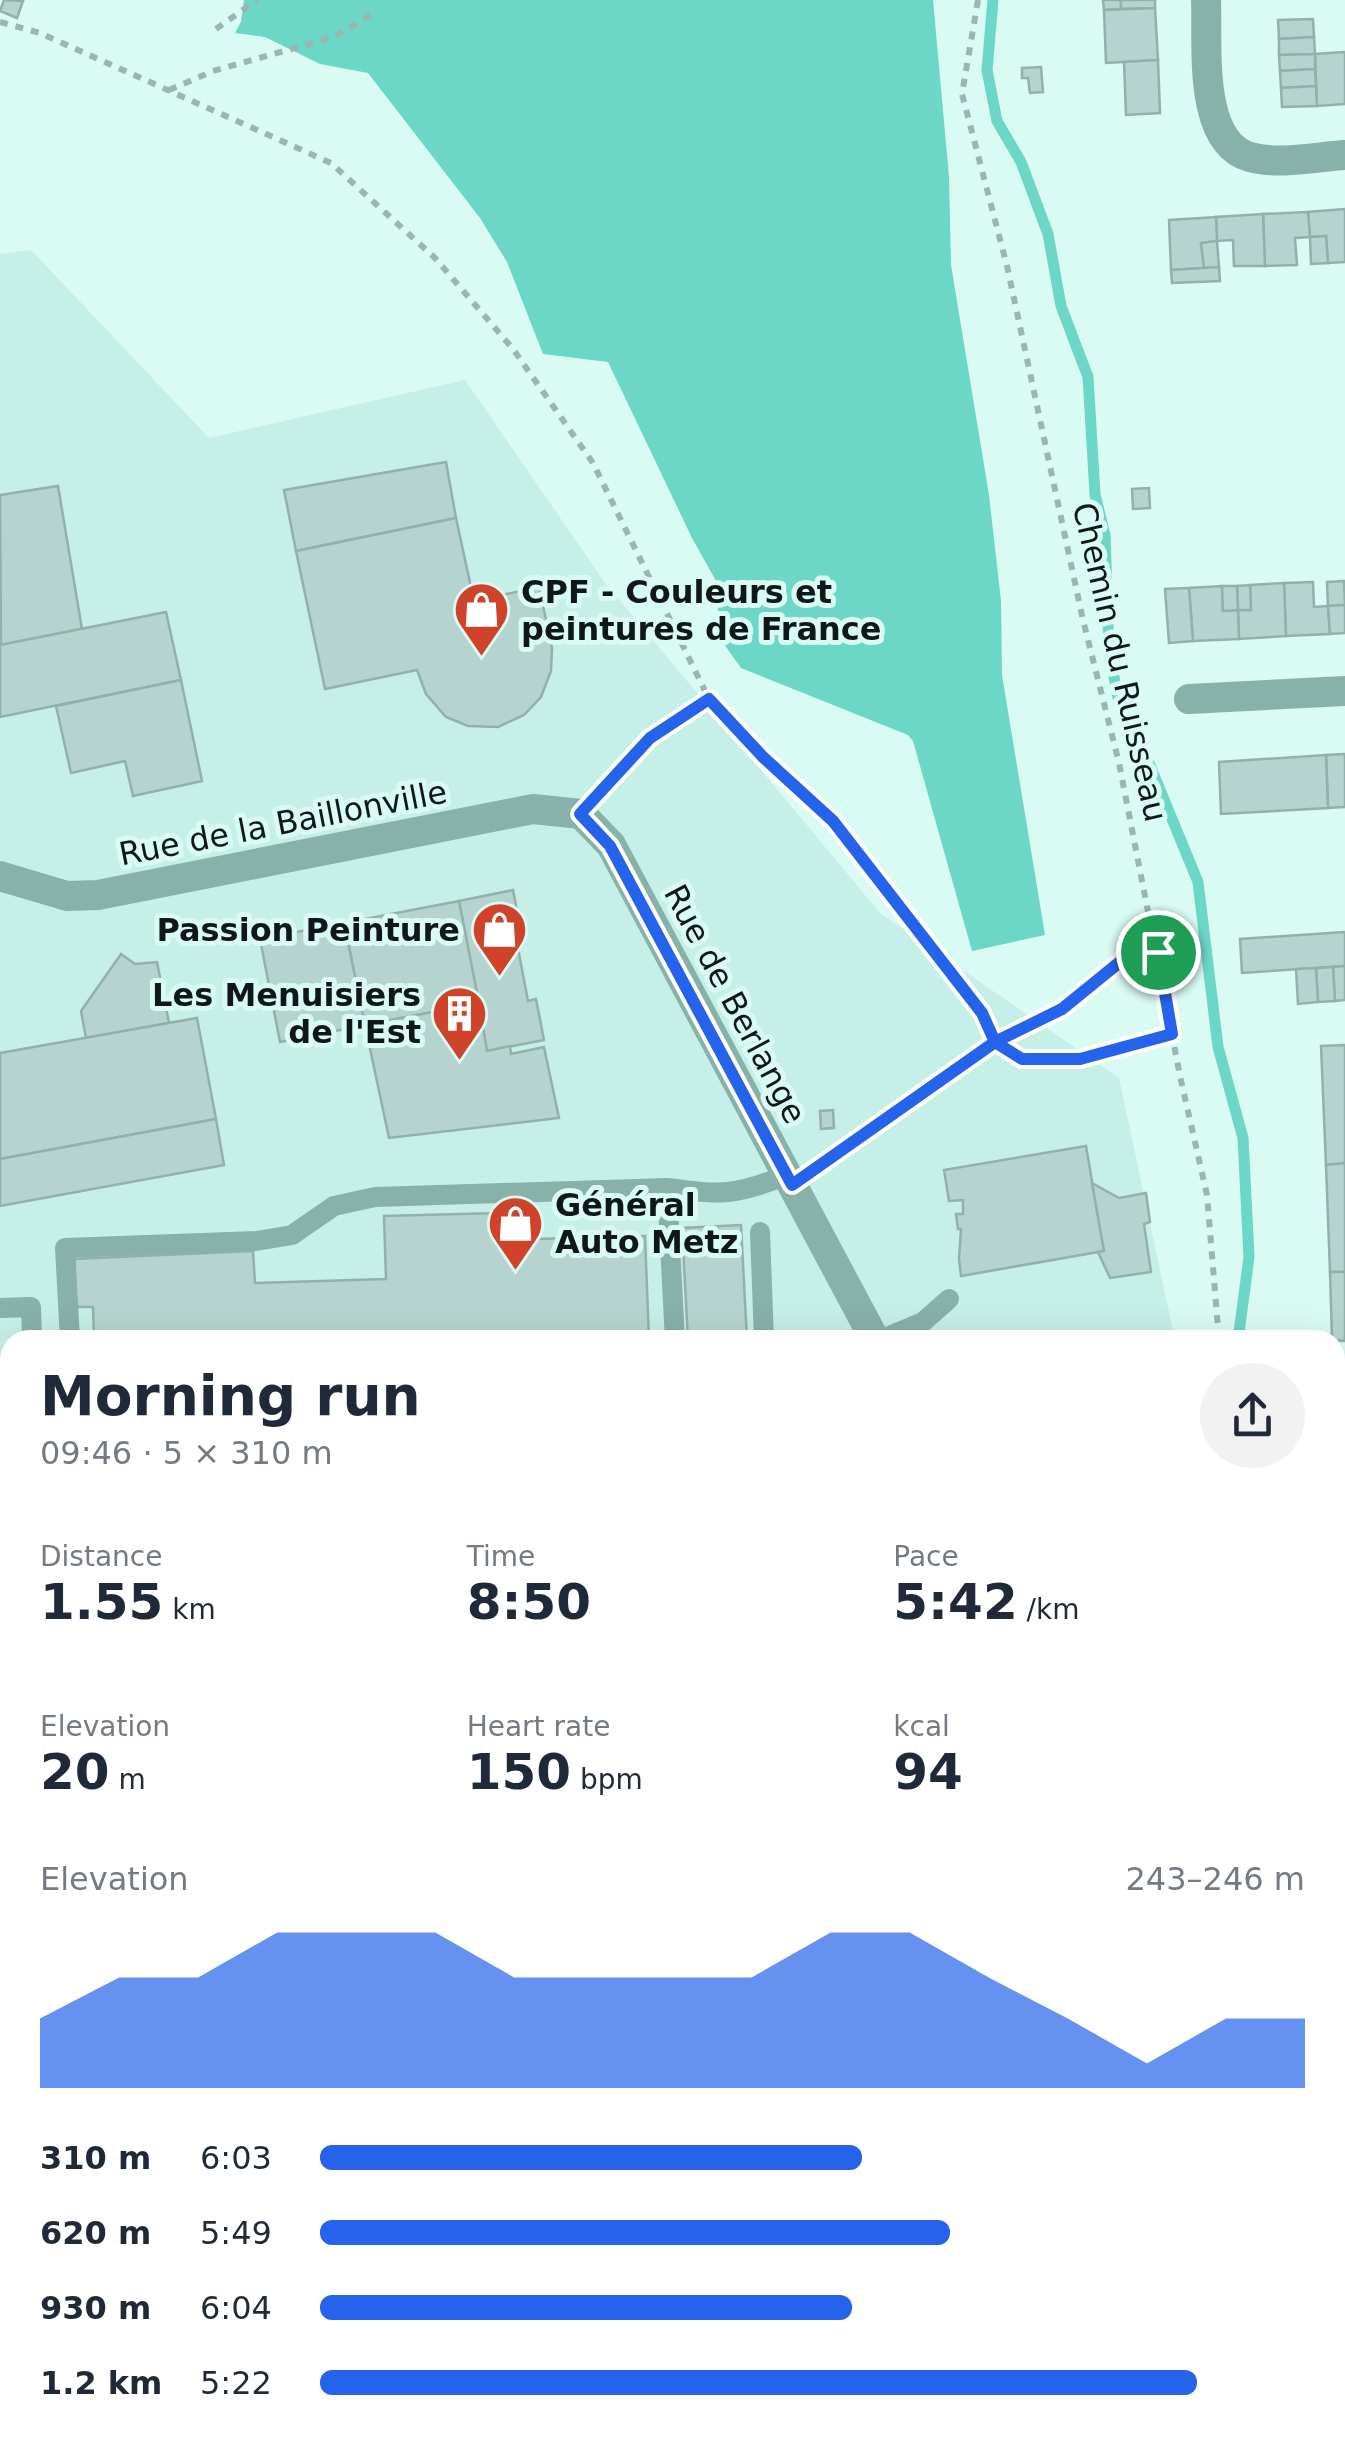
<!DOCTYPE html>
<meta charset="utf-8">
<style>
body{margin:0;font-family:"DejaVu Sans",sans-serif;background:#f2f2f3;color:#1f2937;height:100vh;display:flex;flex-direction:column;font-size:38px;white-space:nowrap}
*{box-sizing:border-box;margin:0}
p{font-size:32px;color:#747a83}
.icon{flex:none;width:55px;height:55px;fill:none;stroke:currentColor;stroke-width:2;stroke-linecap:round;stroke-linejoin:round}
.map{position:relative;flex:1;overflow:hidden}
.side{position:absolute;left:0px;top:1330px;width:1345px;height:1112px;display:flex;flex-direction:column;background:#fff;border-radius:30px 30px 0 0;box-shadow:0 10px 40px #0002}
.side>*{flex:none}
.pin{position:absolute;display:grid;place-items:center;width:85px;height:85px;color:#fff;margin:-42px;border:5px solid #fff;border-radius:50%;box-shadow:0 2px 10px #0007}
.round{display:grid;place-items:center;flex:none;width:105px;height:105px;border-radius:52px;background:#f2f2f3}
.summary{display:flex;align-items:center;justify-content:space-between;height:170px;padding:0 40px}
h1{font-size:55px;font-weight:600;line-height:75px}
.figures{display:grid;grid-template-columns:repeat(3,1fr);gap:15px;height:170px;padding:10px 40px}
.figures div{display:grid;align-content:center}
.figures b{font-size:50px;font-weight:600}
.figures small{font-size:28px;font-weight:400}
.figures p{font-size:28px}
.chart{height:280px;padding:20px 40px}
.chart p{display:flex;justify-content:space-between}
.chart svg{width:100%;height:180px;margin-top:10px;fill:#2563eb;opacity:.7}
ul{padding:0 40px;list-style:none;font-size:32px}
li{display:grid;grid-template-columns:160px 120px 1fr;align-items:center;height:75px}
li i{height:25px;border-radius:12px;background:#2563eb}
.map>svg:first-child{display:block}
</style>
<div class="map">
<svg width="1345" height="2442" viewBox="0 0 1345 2442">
<rect width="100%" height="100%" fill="#dafaf4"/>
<polygon fill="#c6efe7" points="31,250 209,438 465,380 603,580 880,913 1119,1078 1175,1340 10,1340 10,2432 1335,2432 1335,2110 1345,2161 1345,2442 0,2442 0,254"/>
<polygon fill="#6cd7c7" points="244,0 933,0 949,177 951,265 989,495 1001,601 1002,675 1045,935 972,951 913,741 908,735 741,668 721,640 715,579 692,538 608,362 543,354 507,262 480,218 368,73 320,64 265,37 235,33 241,22"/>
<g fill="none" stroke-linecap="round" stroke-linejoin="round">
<polyline stroke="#6cd7c7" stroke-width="11" points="993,0 987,70 997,121 1021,162 1048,234 1061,306 1088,377 1095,494 1105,535 1109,651 1119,703 1144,751 1198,882 1218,1047 1243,1138 1249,1257 1238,1340"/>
</g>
<g fill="#b6d4cf" stroke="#93b1ab" stroke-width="2.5">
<polygon points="4,0 23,1 17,18 0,11"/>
<polygon points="1103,0 1121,0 1121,9 1104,10"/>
<polygon points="1121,0 1155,0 1155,8 1121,9"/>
<polygon points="1155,8 1158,60 1106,63 1104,10"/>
<polygon points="1313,19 1314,37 1279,39 1278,20"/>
<polygon points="1314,37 1315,54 1279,55 1279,39"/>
<polygon points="1345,52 1345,104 1317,106 1315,54"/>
<polygon points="1315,54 1315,69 1280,71 1279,55"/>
<polygon points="1158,60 1160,113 1126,115 1124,62"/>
<polygon points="1041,67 1043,92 1030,93 1028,78 1022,78 1022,68"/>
<polygon points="1315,69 1316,86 1281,88 1280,71"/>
<polygon points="1316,86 1317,106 1282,107 1281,88"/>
<polygon points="1345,209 1345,262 1328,263 1326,236 1310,237 1308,212"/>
<polygon points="1308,212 1310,237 1295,238 1297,265 1265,266 1263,214"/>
<polygon points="1263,214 1265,266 1234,266 1233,240 1217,241 1216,217"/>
<polygon points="1216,217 1217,241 1201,243 1204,268 1171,270 1169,220"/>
<polygon points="1326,236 1328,263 1311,264 1310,237"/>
<polygon points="1217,241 1219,267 1204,268 1201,243"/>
<polygon points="1219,267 1220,281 1172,283 1171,270"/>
<polygon points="446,462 456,518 296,551 284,490"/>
<polygon points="58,486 82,629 1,645 0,495"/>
<polygon points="1149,488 1150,508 1133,509 1132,489"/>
<polygon points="456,518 474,601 539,587 552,648 551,671 541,697 524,715 498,727 468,726 446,717 426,694 417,670 325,689 296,551"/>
<polygon points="1344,581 1345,605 1328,606 1327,582"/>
<polygon points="1313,582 1314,607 1328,606 1330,634 1286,636 1284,583"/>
<polygon points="1284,583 1286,636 1239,639 1238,610 1251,610 1250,585"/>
<polygon points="1250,585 1251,610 1238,610 1237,586"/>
<polygon points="1222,586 1223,611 1238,610 1239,639 1193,641 1189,588"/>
<polygon points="1222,586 1237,586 1238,610 1223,611"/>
<polygon points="1189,588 1193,641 1169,643 1165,589"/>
<polygon points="1345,605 1345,633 1330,634 1328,606"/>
<polygon points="166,612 181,680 0,717 0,645"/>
<polygon points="181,680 202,781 133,796 125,761 71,773 56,706"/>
<polygon points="1345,754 1345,807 1328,808 1326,755"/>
<polygon points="1326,755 1328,808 1221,814 1219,762"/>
<polygon points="513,890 518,916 512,917 528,1001 536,999 544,1040 487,1051 459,901"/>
<polygon points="459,901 479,1003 365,1025 344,923"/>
<polygon points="344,923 365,1025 280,1042 260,939"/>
<polygon points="1345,932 1345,966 1242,973 1240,939"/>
<polygon points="121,954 135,964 157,962 169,1023 86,1038 81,1011"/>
<polygon points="1345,966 1345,1000 1335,1001 1333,967"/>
<polygon points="1333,967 1335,1001 1318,1002 1316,968"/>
<polygon points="1316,968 1318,1002 1298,1004 1296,969"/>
<polygon points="479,1003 487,1051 510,1046 511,1054 544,1047 559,1118 389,1138 365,1025"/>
<polygon points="197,1018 216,1119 0,1159 0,1053"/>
<polygon points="1345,1045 1345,1163 1326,1165 1321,1046"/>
<polygon points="833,1110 834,1128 821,1129 820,1111"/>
<polygon points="216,1119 224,1165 0,1206 0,1159"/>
<polygon points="1086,1146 1104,1251 961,1276 959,1259 961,1229 958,1229 956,1214 963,1214 963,1200 949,1201 944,1170"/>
<polygon points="1345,1163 1345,1272 1330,1272 1326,1165"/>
<polygon points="1092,1183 1119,1198 1146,1193 1150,1222 1144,1224 1151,1272 1110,1278 1098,1252 1104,1251"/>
<polygon points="498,1213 501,1214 503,1240 645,1236 649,1340 94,1340 93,1307 76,1307 74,1259 253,1251 255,1283 386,1279 384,1216"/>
<polygon points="741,1225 747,1340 688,1340 682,1228"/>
<polygon points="1330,1272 1345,1272 1345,1341 1332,1340"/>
<rect x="1335" y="1384" width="10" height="33"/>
<polygon points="10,1390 10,1432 0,1433 0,1391"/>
<polygon points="0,1764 10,1765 10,1990 0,1990"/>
<polygon points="1335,2206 1344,2248 1335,2251"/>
<polygon points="0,2281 10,2283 10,2432 140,2432 138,2442 0,2440"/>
<polygon points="1345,2397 1345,2442 989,2442 992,2432 1335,2432 1335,2398"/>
<polygon points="140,2432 530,2432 529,2442 138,2442"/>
<polygon points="563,2432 778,2432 778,2437 802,2441 562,2442"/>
<polygon points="847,2432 863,2432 866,2442 836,2442 835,2436"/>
<polygon points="863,2432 948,2432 945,2442 866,2442"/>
</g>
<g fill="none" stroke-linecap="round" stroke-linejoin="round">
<g stroke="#9bb5b0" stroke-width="6" stroke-dasharray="8 8" stroke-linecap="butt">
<polyline points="978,0 962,94 1007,266 1083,620 1119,763 1180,1076 1207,1195 1219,1340"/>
<polyline points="0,22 40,33 331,163 435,258 513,349 593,463 709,699 763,757 833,821 982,1013 995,1042 1062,1009 1126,957 1158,952"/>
<polyline points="216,29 257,0"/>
<polyline points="169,90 213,71 334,37 373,14"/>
<polyline points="601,792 650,738 709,699"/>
<polyline points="818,1167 995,1042 1022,1059 1080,1059 1172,1034"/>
<polyline points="1335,2007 1345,2066"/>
</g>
<g stroke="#88b1aa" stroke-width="20">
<polyline points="667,1188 675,1340"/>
<polyline points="760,1232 764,1340"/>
<polyline points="0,1308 31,1307 32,1340"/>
<path d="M70,1340L65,1248L256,1241L292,1235L334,1206L375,1197L667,1188C721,1195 736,1196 786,1175"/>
<polyline points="880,1340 923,1322 949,1299"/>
<polyline points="1339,1493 1345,1491"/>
<polyline points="0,1543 8,1543 4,1463 10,1459"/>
<polyline points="1335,2329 1345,2335"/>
<polyline points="820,2432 820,2442"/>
<polyline points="549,2442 551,2432"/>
<polyline points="961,2442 964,2432"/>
</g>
<g stroke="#88b1aa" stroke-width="30">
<path d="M1206,0C1208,44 1197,142 1250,157C1279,165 1315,157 1345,155"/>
<polyline points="1189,699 1345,691"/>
<polyline points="0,876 67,896 98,895 533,809 581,814 611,845 875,1340"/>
<polyline points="0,1630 10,1629"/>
</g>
<g stroke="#197a6e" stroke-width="30">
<polyline points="1335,1939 1345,1938"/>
<polyline points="0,2126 10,2127"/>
</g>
</g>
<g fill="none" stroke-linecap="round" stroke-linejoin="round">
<defs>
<polyline id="route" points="1158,952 1126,957 1062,1009 995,1042 982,1013 833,821 763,757 709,699 650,738 580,814 610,846 792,1185 995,1042 1022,1059 1080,1059 1172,1034 1158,952"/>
</defs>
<use href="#route" stroke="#fff" stroke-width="20"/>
<use href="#route" stroke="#2563eb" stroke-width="12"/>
</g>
<defs>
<symbol id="shop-pin" viewBox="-11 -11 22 30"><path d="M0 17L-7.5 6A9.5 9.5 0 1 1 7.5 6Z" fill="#ce4329" stroke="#dafaf4"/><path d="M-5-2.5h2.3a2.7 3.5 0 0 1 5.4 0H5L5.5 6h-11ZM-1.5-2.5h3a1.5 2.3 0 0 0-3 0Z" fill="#fff"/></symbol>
<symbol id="building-pin" viewBox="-11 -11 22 30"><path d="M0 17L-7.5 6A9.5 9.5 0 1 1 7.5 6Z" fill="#ce4329" stroke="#dafaf4"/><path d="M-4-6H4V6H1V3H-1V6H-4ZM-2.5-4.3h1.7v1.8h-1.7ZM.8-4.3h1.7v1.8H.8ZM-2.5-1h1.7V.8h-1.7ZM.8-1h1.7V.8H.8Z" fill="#fff"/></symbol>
</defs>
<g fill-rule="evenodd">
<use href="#shop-pin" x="450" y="578" width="63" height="86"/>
<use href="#shop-pin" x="468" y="898" width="63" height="86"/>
<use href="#building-pin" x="428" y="982" width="63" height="86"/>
<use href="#shop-pin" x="484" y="1192" width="63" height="86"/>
</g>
<g text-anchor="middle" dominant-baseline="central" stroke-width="10" stroke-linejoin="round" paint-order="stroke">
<g font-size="32" font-weight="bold" fill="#0e1917" stroke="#dafaf4" text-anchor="start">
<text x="521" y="592">CPF - Couleurs et<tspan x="521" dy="37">peintures de France</tspan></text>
<text x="460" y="930" text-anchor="end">Passion Peinture</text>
<text x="421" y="995" text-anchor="end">Les Menuisiers<tspan x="421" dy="37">de l'Est</tspan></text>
<text x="555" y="1205">Général<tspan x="555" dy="37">Auto Metz</tspan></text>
</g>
<g font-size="32" fill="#0e1917" stroke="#dafaf4">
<text transform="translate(1120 662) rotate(77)">Chemin du Ruisseau</text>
<text transform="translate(283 823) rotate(-11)">Rue de la Baillonville</text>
<text transform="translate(735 1004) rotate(62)">Rue de Berlange</text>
</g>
</g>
</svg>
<div class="pin" style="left:1158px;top:952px;background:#1e9e55"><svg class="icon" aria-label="arrive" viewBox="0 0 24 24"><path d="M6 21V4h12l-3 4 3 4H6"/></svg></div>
<section class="side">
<div class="summary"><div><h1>Morning run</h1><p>09:46 · 5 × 310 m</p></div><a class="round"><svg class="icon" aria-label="share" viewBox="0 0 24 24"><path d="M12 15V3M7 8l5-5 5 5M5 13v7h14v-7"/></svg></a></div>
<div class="figures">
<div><p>Distance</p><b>1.55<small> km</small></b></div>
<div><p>Time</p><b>8:50</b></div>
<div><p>Pace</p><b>5:42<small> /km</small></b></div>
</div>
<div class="figures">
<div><p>Elevation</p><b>20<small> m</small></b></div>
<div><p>Heart rate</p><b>150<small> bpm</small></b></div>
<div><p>kcal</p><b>94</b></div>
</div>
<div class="chart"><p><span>Elevation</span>243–246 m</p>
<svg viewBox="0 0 160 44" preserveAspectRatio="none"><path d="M0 44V27L10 17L20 17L30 6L40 6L50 6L60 17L70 17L80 17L90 17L100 6L110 6L120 17L130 27L140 38L150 27L160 27V44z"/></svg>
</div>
<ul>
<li><b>310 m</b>6:03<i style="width:55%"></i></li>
<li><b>620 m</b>5:49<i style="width:64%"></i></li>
<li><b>930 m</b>6:04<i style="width:54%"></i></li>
<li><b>1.2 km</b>5:22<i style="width:89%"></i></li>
</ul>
</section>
</div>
